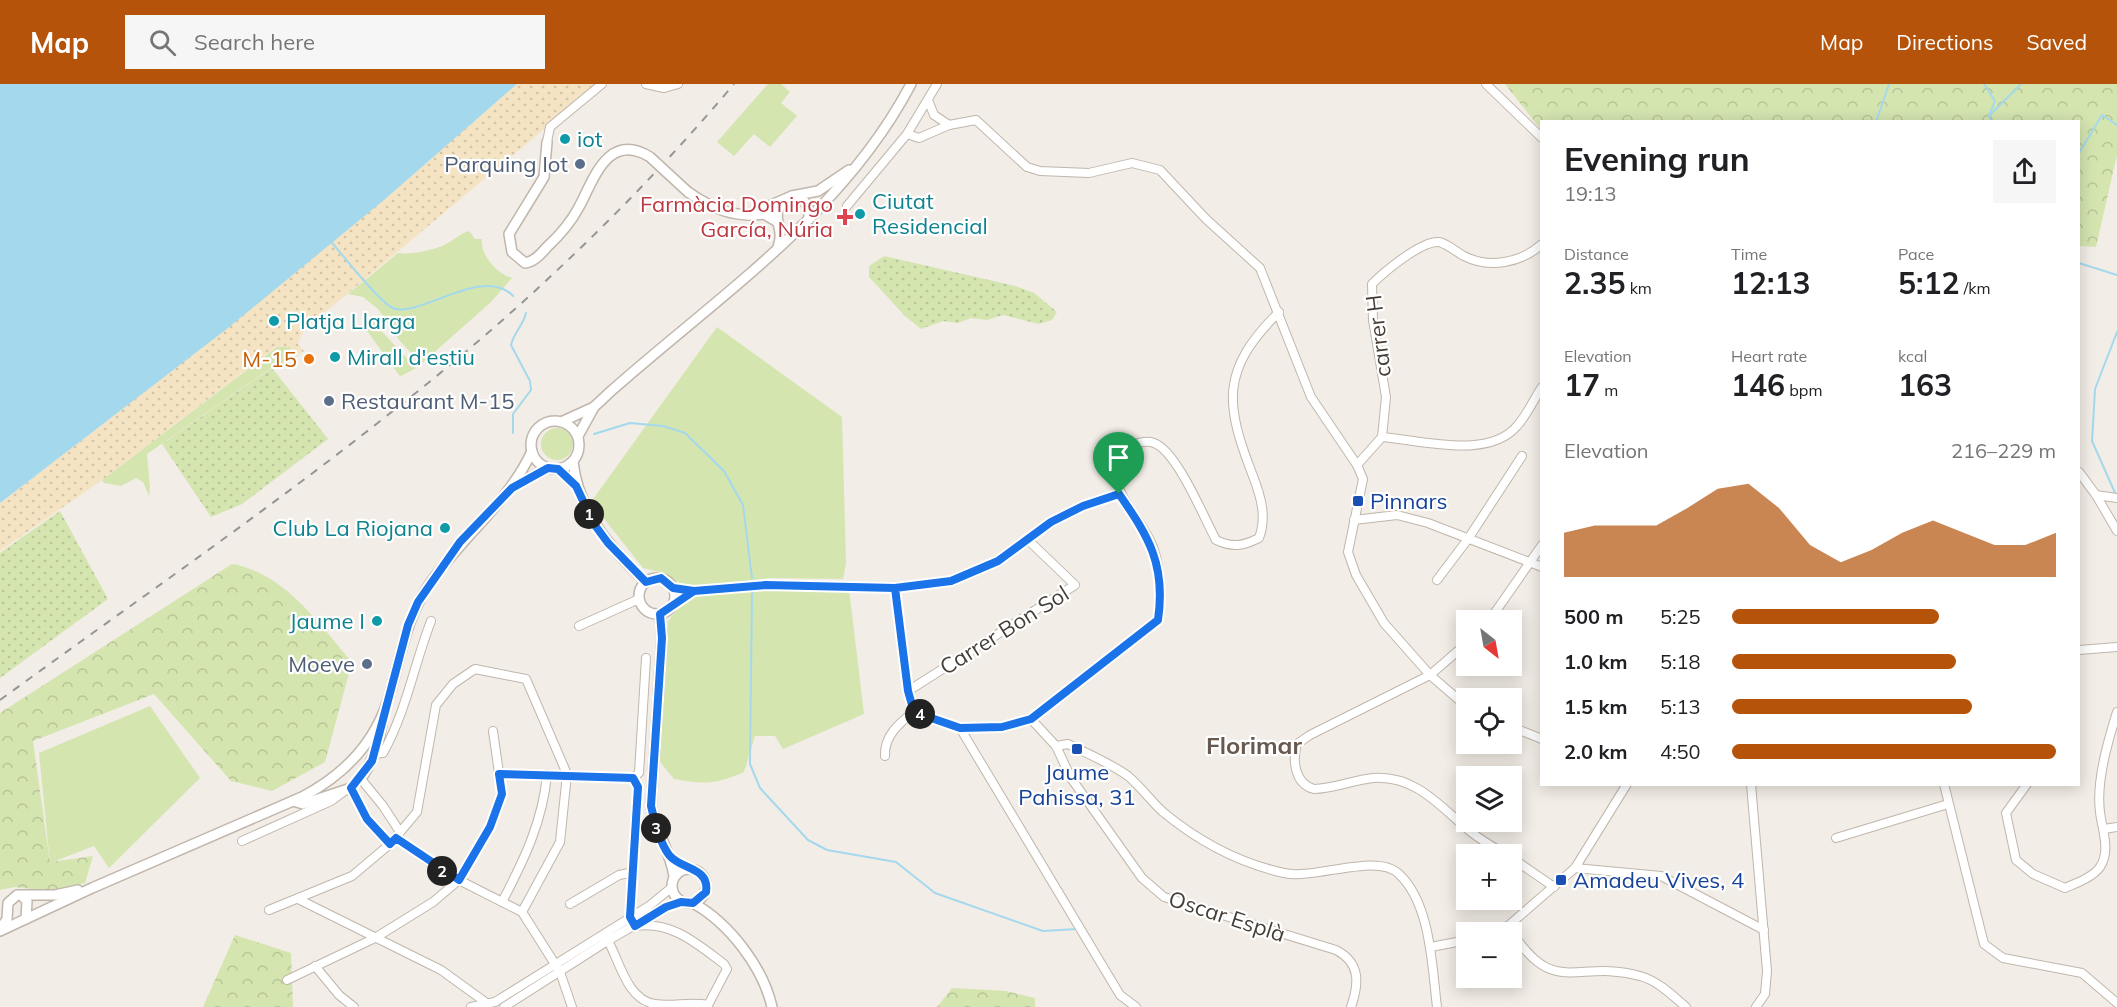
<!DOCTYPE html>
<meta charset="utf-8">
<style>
body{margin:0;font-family:Mulish,sans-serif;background:#f6f6f6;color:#202124;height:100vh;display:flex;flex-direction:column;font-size:22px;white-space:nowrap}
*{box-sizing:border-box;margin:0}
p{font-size:20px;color:#757577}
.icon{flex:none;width:33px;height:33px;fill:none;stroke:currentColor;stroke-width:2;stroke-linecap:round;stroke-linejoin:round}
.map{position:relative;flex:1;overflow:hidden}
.panel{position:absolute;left:1540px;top:36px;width:540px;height:666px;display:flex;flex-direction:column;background:#fff;border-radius:0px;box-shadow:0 3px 15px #0003}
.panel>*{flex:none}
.needle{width:39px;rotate:149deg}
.buttons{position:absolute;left:1456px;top:526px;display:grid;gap:12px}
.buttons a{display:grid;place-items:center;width:66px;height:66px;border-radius:0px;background:#fff;box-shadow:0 3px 15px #0003;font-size:30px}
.pin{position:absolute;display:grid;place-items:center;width:51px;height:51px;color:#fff;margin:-62px -26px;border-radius:50% 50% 50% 0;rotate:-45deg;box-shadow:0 0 6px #0007}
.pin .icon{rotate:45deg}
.km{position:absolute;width:30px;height:30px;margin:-15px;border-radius:50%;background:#222;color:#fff;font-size:16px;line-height:30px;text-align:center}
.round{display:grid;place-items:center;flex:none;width:63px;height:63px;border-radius:0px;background:#f6f6f6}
.head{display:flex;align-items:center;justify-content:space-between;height:102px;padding:0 24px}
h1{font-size:33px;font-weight:700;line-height:45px}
.metrics{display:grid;grid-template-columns:repeat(3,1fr);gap:9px;height:102px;padding:6px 24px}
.metrics div{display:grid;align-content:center}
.metrics b{font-size:30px;font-weight:700}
.metrics small{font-size:16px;font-weight:400}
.metrics p{font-size:16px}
.chart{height:168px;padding:12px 24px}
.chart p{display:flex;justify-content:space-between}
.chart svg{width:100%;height:108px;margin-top:6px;fill:#b45309;opacity:.7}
ul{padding:0 24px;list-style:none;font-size:20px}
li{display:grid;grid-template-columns:96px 72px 1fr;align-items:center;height:45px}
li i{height:15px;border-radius:8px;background:#b45309}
header{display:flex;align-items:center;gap:36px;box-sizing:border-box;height:84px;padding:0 30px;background:#b45309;color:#fff}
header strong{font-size:28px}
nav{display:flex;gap:33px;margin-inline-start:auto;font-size:21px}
.search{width:420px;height:54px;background:#f6f6f6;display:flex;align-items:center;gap:15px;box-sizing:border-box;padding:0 21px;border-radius:0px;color:#757577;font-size:22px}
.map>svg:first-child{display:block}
</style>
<header>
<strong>Map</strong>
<div class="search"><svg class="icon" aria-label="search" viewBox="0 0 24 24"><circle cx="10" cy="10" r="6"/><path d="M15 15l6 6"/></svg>Search here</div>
<nav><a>Map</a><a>Directions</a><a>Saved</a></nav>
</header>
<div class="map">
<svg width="2117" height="923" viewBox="0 0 2117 923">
<defs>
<pattern id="forest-crowns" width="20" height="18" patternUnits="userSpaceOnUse" patternTransform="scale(1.5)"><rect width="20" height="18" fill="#d4e5b0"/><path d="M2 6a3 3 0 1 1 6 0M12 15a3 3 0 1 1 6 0" fill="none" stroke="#b7c598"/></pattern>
<pattern id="sand-dots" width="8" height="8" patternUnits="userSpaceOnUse" patternTransform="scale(1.5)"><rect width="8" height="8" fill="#f5e4c3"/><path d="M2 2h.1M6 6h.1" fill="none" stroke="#d3c4a8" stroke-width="1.8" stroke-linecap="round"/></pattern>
<pattern id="park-dots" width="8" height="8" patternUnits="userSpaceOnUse" patternTransform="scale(1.5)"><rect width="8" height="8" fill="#d4e5b0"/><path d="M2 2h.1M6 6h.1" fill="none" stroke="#b7c598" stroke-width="1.8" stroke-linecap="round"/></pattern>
</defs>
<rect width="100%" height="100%" fill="#f2ede6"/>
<g fill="#d4e5b0">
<polygon points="768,0 781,0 790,8 781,19 797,32 770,63 754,50 734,72 717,58"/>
<path d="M469,147L475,155H482C480,171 497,190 512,194L491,218L421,280L400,257L378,225L363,213L348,210L398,169C410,171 436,166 448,159C455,155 460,150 469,147Z"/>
<polygon points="373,238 416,284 401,292 399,291 365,244"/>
<polygon points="717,243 842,333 846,479 843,495 770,494 698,502 682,501 664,489 643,484 591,418"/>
<polygon points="277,263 290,263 296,273 282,281 274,282 147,370 150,403 149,412 143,398 136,394 121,402 104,399 102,396"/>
<circle cx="557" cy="360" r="16"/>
<path d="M849,505L864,630L783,665L775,652H755L744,688C715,701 703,700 674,695L656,673L668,538C674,528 681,520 691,515C715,503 818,504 849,505Z"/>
<polygon points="150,622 200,694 109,784 94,762 50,779 39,669"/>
</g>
<g fill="url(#forest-crowns)">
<polygon points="1505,0 2117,0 2117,71 2096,163 2079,162 2079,38 1542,38 1542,47"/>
<path d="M232,480C285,489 319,540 352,578L325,678L272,707L231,697L154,610L33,657L50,778L93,772L85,799L50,807L15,803L0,806V629Z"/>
<polygon points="235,851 291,869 293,923 203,923"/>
<polygon points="952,904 1006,907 1035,914 1035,923 937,923"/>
</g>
<path fill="url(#sand-dots)" d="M517,0H598L329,225C315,234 303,243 298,260L304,267L296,273L290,263H276L102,396L0,467V419C177,284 350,146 517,0Z"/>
<g fill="url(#park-dots)">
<polygon points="884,172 1015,202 1034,209 1057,228 1052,236 1039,240 1003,231 987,236 971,234 958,239 943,237 921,245 905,232 869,193 869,182"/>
<polygon points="272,284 328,355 242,420 211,433 162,360"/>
<polygon points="60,427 108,515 0,594 0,469"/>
</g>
<polygon fill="#a4d9ed" points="0,0 517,0 384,116 228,244 0,419"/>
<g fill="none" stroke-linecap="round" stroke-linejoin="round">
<g stroke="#a4d9ed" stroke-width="2">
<polyline points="1984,0 1995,17 1989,32 1991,38"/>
<polyline points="1989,32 2021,0"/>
<polyline points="1876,38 1889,0"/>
<polyline points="2079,69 2102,31 2117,41"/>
<path d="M332,159C344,172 379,218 393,224C418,235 484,180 513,212"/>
<polyline points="2079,179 2117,191"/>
<path d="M513,349V330L531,306L530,297L511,261C514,248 523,242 526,229"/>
<polyline points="594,350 630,339 663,342 685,349 724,387 743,421 752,494"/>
<polyline points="2116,411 2092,357 2095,305 2117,248"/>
<polyline points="752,508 750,680 760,704 808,756 827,766 896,778 935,809 1043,847 1077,845"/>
</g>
<defs>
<g id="minor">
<polyline points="646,0 664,4 678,0"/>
<polyline points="1486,0 1542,54"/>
<polyline points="928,16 934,31 949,41"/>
<polyline points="907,50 919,54 949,41 976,36 1027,83 1040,87 1089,89 1132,79 1160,86 1206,135 1260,184 1311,313 1357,381 1363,395 1348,468 1356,491 1384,539 1430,591 1467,623"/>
<polyline points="547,58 550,43 602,0"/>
<polyline points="847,122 907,50 937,0"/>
<path d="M1382,353L1386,313L1373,236L1372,200C1384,188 1422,156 1439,158C1448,160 1456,168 1464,172C1489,185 1521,179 1542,160"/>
<path d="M1357,381L1382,353C1421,356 1488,376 1517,342C1527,331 1534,315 1542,303"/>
<polyline points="2079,388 2096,411 2117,447"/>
<polyline points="2096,411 2117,414"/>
<polyline points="1354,436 1397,431 1428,439 1542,483"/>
<polyline points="1437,496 1468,455 1522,372"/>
<polyline points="673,504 694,507 766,501 895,504 951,497 998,477 1051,438 1083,422 1119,410"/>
<path d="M895,504L908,607L914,628L960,644L1002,643L1031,635L1158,536C1161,514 1161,485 1153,463C1140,429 1104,408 1120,368C1129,362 1142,355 1154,359C1177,367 1204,434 1216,456C1233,464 1243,462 1259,454C1267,433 1261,413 1253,392C1225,320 1220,286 1279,228"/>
<polyline points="674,519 693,508"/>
<polyline points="1489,537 1542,461"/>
<polyline points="579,542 639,515"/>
<path d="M1467,559L1430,591L1310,651L1297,660C1292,677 1295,700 1314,705C1333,705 1353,696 1373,694C1417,691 1441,724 1471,748C1482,757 1495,764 1507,771"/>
<polyline points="2079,566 2117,563"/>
<polyline points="908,607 1075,501 1028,456"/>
<path d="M1031,635L1056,662L1071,694L1142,794L1164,813L1336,866C1361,879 1359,900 1351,923"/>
<polyline points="1512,643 1542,655"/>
<polyline points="960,644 1120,911 1136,923"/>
<path d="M1056,662L1068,660C1088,670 1110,679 1128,692C1141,703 1151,717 1163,728C1198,757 1239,779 1284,789C1315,796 1377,768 1399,790C1431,820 1432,883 1437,923"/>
<path d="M375,670L383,669C406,628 414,581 431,537"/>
<path d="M885,672C884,652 899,639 914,628"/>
<polyline points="499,690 633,694"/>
<path d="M633,694L638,703L630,833L635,842C672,837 696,859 724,880L727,885L707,923"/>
<polyline points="633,694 639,689 646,574"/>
<polyline points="1751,700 1767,887 1765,910 1756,923"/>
<polyline points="1944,700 1984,860 2003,874 2082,889 2117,919"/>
<path d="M2027,700L2006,729L2016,776L2033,790L2065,804C2076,799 2092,794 2100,783C2111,766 2102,746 2100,728C2096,697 2108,657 2117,628"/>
<polyline points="351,704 367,735 390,760"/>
<polyline points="2104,745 2117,743"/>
<polyline points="396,754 447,790 522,828 560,888 572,923"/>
<polyline points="1836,754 1948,720"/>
<polyline points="242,757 331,717 361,695 383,722 400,748"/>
<polyline points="1512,774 1554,803"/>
<polyline points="1575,784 1661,792 1764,846"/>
<polyline points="298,815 441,886 488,920"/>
<path d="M502,818C524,776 543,737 547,690"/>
<polyline points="570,820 619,791 634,788"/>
<polyline points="269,826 352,792 390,760 417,728 436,621 453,600 475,585 526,595 567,690 560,758 522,828"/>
<path d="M1508,842C1554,917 1575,874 1640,892C1658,897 1672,911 1686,923"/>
<polyline points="1489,849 1508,842 1575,784 1627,700"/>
<path d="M606,853C619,874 626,916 655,920C673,923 690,917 708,921"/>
<polyline points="1431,863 1467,856"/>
<polyline points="315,882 339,911 354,923"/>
<polyline points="287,896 375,854 433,818 459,796 490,743 502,710 493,647"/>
<polyline points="471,923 495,918 649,822 671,804"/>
<polyline points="504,923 609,856 666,823 681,818"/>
</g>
<g id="tertiary">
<path d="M547,58L544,93L509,150L512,168L525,179C534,178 541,170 547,163C559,152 571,138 579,123C594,95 608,47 650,73"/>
<path d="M688,108C712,125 735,134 764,130L776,137"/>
<polyline points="748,131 792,112 818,107 849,86"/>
<path d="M778,163C787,140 763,130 792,112C806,115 809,121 809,135"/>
<circle cx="555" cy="361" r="24"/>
<polyline points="561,338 594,323"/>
<path d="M578,352L594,323L610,308C717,213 843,130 911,0"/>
<path d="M573,378C579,429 610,464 646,498"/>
<polyline points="514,402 548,384"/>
<circle cx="657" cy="512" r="18"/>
<path d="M660,530L662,553L651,722C656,747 670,767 674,792"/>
<path d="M361,695C374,675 380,657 383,633"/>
<polyline points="293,717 303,720 351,704"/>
<circle cx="689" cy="802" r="17"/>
<polyline points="22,812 27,817 26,835"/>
<path d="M693,819C729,839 763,883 772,923"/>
<polyline points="0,845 7,835 8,819 17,811 55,811 78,806"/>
<path d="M0,847L92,804L302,713C342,692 374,660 388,616C400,578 404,539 427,504C458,456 508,420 532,367"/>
</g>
</defs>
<use href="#minor" stroke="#c0b6ac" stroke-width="10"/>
<use href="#tertiary" stroke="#c0b6ac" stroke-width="12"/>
<use href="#minor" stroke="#fff" stroke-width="8"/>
<use href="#tertiary" stroke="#fff" stroke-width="9"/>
<path stroke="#959595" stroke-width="2" stroke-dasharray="8 8" stroke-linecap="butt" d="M0,616C130,521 263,430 389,330C514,233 632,121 734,0"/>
<defs>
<polyline id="tertiary-bridge" points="650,73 688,108"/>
</defs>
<use href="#tertiary-bridge" stroke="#c0b6ac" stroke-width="12" stroke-linecap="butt"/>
<use href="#tertiary-bridge" stroke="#fff" stroke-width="9"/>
</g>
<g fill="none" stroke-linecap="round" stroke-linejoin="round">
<defs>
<path id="route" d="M1119,410L1083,422L1051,438L998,477L951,497L895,504L766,501L694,507L673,504L661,494L646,498L608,459L594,440L576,402L558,385L548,384L512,404L460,458L418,518L408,541L372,677L351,704L367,735L390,760L396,754L459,796L490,743L502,710L499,690L633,694L638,703L630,833L635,842L666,823L681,818L693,819L706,808C710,783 681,786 669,771C659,757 655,738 651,722L662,554L660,530L694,507L766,501L895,504L908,607L914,628L960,644L1002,643L1031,635L1158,536C1166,481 1149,453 1119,410"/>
</defs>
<use href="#route" stroke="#fff" stroke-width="12"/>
<use href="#route" stroke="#1a73e8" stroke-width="8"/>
</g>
<g fill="#0f9aa8" stroke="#fff" stroke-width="2">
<circle cx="565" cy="55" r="6"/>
<circle cx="860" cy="130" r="6"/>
<circle cx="274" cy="237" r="6"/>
<circle cx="335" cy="273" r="6"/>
<circle cx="445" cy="444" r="6"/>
<circle cx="377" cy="537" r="6"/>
</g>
<g fill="#5c6f8a" stroke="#fff" stroke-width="2">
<circle cx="580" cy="80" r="6"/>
<circle cx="329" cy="317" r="6"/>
<circle cx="367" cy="580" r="6"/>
</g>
<path fill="#e0444e" stroke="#fff" stroke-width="2" d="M842 124h6v6h6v6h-6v6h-6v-6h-6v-6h6z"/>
<circle fill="#e8710a" stroke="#fff" stroke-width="2" cx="309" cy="275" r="6"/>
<g fill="#1a4fb4" stroke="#fff" stroke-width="2">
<rect x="1352" y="411" width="12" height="12" rx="3"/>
<rect x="1071" y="659" width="12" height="12" rx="3"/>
<rect x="1555" y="790" width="12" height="12" rx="3"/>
</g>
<g text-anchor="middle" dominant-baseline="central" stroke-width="4.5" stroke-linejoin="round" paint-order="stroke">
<g font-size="22" fill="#0d838f" stroke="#fff" text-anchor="start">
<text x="577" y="55">iot</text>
<text x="872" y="117">Ciutat<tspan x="872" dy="25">Residencial</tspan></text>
<text x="286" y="237">Platja Llarga</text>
<text x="347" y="273">Mirall d'estiu</text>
<text x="433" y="444" text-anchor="end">Club La Riojana</text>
<text x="365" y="537" text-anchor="end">Jaume I</text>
</g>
<g font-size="22" fill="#4e5e75" stroke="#fff" text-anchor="end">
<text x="568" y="80">Parquing Iot</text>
<text x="341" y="317" text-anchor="start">Restaurant M-15</text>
<text x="355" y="580">Moeve</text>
</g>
<g font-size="22" fill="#be3a42" stroke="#fff" text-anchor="end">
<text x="833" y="120">Farmàcia Domingo<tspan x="833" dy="25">García, Núria</tspan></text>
</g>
<g font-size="22" fill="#453d36" stroke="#fff">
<text transform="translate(1378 252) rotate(-97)">carrer H</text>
<text transform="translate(1004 546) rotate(-32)">Carrer Bon Sol</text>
<text transform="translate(1227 832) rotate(18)">Oscar Esplà</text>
</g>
<g font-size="22" fill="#c56008" stroke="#fff" text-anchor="end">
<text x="297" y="275">M-15</text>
</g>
<g font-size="22" fill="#164399" stroke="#fff" text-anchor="start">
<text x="1370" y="417">Pinnars</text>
<text x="1077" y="688" text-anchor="middle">Jaume<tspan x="1077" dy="25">Pahissa, 31</tspan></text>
<text x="1573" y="796">Amadeu Vives, 4</text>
</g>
<g font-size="24" font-weight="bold" fill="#67594d" stroke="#fff">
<text x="1254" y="661">Florimar</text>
</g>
</g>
</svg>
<div class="buttons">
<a><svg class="needle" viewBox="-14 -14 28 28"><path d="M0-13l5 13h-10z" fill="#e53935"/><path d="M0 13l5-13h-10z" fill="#757577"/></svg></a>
<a><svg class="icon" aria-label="locate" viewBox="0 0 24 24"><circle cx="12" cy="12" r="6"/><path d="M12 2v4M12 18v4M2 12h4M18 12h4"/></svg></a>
<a><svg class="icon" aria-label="layers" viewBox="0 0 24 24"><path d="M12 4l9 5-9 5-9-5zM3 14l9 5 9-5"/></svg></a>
<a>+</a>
<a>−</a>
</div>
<div class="pin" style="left:1119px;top:410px;background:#1e9e55"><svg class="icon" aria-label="arrive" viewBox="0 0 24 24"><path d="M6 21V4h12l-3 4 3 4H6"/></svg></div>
<b class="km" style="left:589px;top:430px">1</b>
<b class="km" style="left:442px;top:787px">2</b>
<b class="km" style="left:656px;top:744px">3</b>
<b class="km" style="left:920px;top:630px">4</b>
<section class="panel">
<div class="head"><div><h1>Evening run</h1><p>19:13</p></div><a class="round"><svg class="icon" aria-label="share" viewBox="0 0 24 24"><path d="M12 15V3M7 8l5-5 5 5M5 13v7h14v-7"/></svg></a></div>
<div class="metrics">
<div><p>Distance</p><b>2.35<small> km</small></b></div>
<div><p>Time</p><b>12:13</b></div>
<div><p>Pace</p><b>5:12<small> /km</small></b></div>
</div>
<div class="metrics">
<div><p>Elevation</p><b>17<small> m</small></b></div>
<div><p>Heart rate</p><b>146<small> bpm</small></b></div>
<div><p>kcal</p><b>163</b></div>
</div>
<div class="chart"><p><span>Elevation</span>216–229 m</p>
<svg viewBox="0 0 160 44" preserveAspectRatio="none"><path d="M0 44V26L10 23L20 23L30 23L40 16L50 8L60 6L70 16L80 31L90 38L100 33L110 26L120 21L130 26L140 31L150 31L160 26V44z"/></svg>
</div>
<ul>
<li><b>500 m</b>5:25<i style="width:64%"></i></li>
<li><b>1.0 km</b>5:18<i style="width:69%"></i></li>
<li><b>1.5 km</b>5:13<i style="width:74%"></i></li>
<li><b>2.0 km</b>4:50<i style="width:100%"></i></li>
</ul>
</section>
</div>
